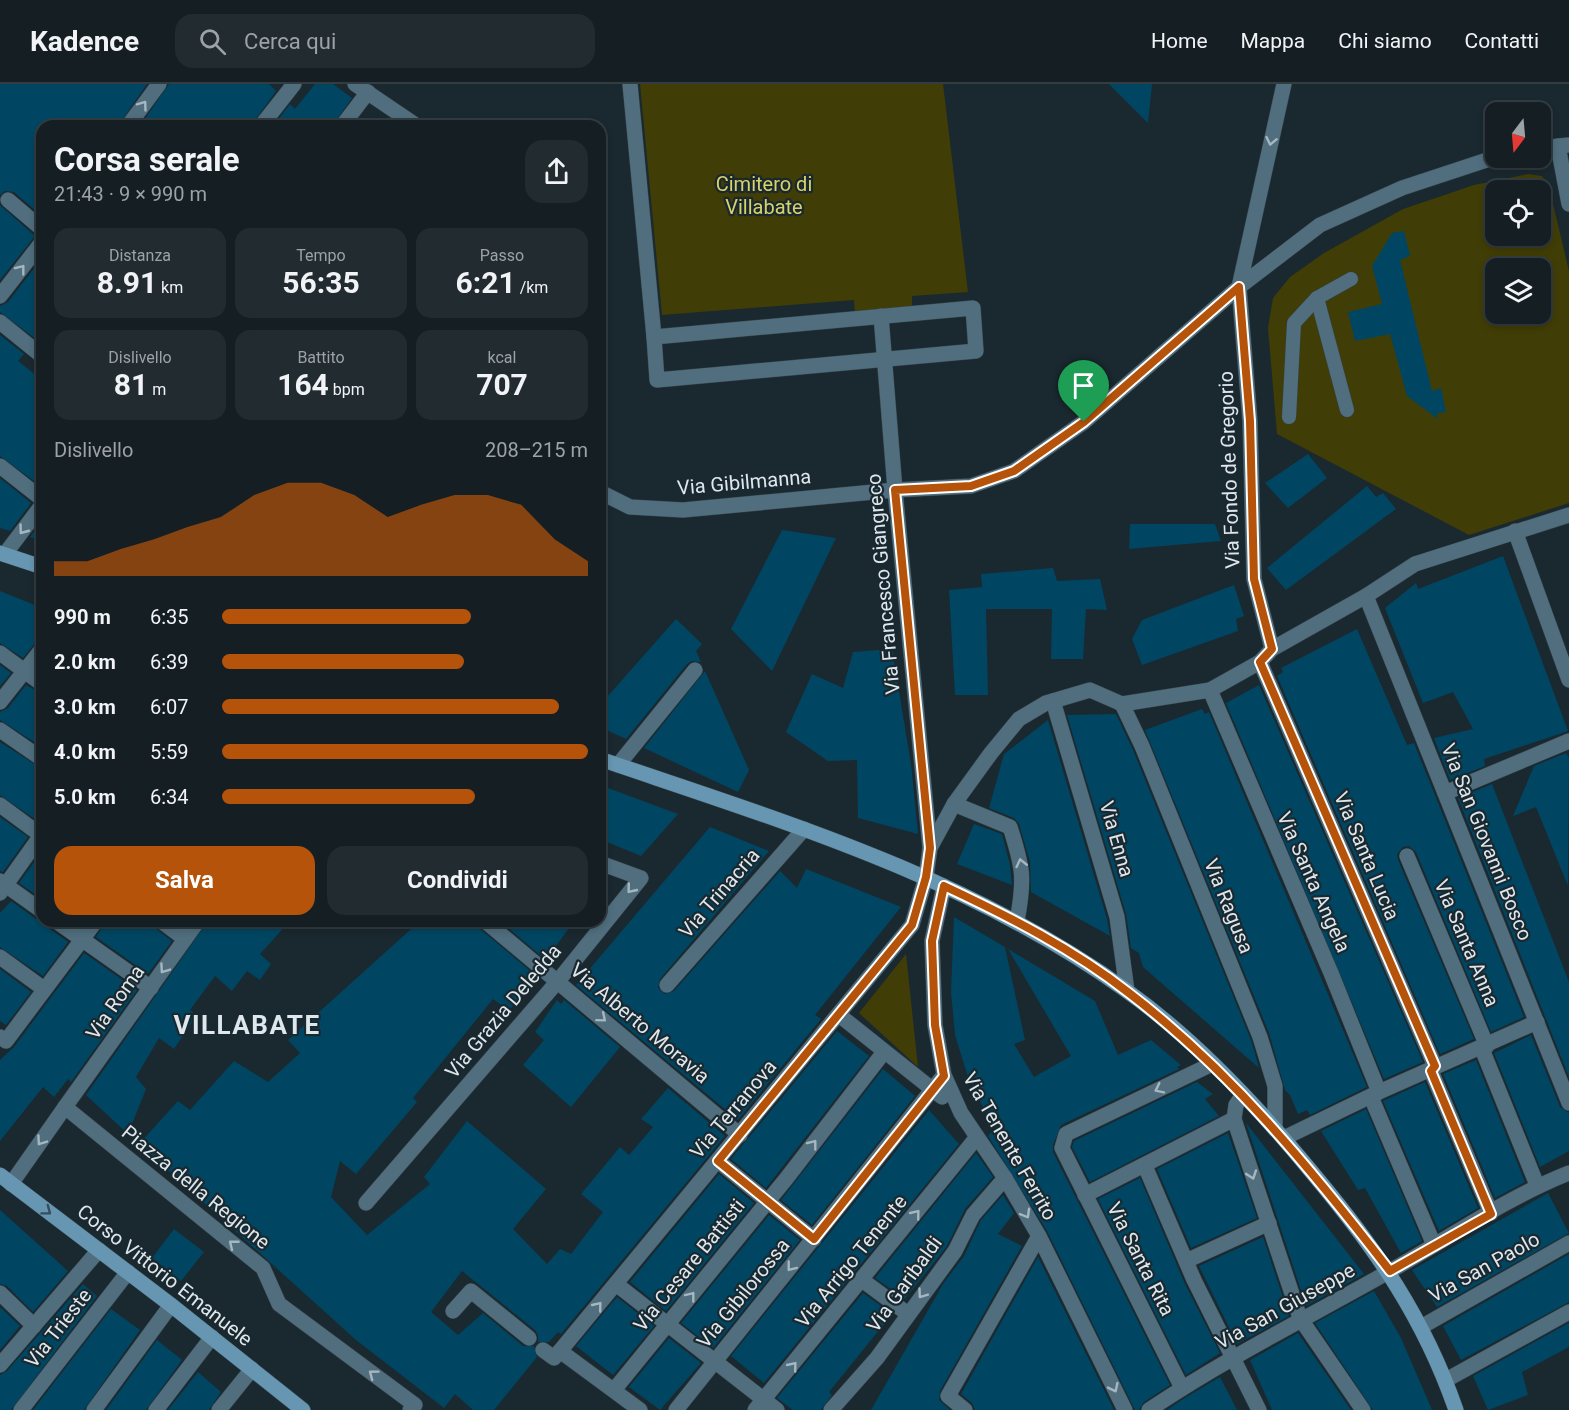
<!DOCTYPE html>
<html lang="it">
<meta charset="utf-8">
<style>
body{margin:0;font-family:Roboto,sans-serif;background:#212b30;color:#f1f3f6;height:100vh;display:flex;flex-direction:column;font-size:22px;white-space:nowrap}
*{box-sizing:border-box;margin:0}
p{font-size:20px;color:#9da2a6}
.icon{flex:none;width:33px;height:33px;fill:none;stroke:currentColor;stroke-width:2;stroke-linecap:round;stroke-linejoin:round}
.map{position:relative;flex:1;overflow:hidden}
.sheet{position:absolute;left:36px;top:36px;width:570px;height:807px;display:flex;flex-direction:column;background:#141e23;border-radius:18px;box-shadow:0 3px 9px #0003,0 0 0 2px #333c41}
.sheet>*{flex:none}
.needle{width:39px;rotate:196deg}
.fabs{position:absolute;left:1485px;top:18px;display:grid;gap:12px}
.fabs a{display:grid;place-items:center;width:66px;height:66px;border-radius:12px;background:#141e23;box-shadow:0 3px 9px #0003,0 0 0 2px #333c41;font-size:30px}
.pin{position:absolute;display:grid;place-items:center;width:51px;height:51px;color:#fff;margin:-62px -26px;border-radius:50% 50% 50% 0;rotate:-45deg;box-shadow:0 0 6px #0007}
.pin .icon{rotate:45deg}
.round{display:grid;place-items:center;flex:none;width:63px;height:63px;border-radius:18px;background:#212b30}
.overview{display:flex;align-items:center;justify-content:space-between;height:102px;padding:0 18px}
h1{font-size:33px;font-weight:700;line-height:45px}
.stats{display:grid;grid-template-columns:repeat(3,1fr);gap:9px;height:102px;padding:6px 18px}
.stats div{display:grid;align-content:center;border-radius:15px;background:#212b30;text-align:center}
.stats b{font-size:30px;font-weight:700}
.stats small{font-size:16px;font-weight:400}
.stats p{font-size:16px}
.chart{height:168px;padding:12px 18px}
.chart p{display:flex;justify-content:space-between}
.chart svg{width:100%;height:108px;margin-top:6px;fill:#b45309;opacity:.7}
.cta{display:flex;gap:12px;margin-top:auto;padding:12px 18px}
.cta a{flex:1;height:69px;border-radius:18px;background:#b45309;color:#fff;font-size:24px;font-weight:700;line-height:69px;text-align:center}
.cta a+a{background:#212b30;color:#f1f3f6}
ul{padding:0 18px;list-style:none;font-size:20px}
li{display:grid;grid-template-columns:96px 72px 1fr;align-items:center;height:45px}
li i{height:15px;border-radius:8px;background:#b45309}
header{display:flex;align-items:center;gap:36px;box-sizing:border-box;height:84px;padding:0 30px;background:#141e23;border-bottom:2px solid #333c41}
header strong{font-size:28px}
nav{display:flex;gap:33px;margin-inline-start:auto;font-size:21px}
.search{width:420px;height:54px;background:#212b30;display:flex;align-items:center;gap:15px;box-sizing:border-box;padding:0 21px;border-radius:18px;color:#9da2a6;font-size:22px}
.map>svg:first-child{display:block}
</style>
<header>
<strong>Kadence</strong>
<div class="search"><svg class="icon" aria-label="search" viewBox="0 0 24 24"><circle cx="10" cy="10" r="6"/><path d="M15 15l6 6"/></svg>Cerca qui</div>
<nav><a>Home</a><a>Mappa</a><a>Chi siamo</a><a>Contatti</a></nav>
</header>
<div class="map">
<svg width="1569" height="1326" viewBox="0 0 1569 1326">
<rect width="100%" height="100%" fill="#1a282f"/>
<g fill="#403d06" fill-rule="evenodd">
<polygon points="640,0 943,0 968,208 912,212 912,225 855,229 854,216 662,231"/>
<path d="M1528,90L1542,92L1549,103L1569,187V419L1469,451L1277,350L1268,244L1273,214L1290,193L1324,169L1403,125L1474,101ZM1496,106H1540V152H1496ZM1496,184H1540V230H1496Z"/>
<polygon points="906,870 918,983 859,929"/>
</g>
<g fill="#004662">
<polygon points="0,0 147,0 118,42 42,42 42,132 14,108 5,107 0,111"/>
<polygon points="169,0 269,0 276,7 251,42 140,42"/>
<polygon points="315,0 333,0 352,14 332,42 273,42 290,20 295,25"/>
<polygon points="1109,0 1152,0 1148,39"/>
<polygon points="0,121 35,152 0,196"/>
<polygon points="1404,147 1410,172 1400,176 1432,307 1441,304 1446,328 1437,329 1438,335 1407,312 1390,250 1355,257 1348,228 1382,220 1372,182 1392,149"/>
<polygon points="42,174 42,248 36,255 0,228 0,222 8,218"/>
<polygon points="0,251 24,270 18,277 42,296 42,403 0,372"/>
<polygon points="1308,370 1327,394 1288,424 1265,399"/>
<polygon points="0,394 31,419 10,447 0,444"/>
<polygon points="1367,402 1376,413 1383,409 1396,425 1286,506 1267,484"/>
<polygon points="42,437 42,457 30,453"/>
<polygon points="1130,440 1215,440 1221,457 1129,465"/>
<polygon points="782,446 836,454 772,587 731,545"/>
<polygon points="1503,472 1568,647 1484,675 1485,682 1450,696 1434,654 1473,645 1453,608 1423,619 1385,524 1416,499 1418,505"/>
<polygon points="1053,484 1057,497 1100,495 1107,526 1086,525 1083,575 1051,575 1052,525 986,525 988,611 955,611 949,506 982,503 981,490"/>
<polygon points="1234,501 1244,532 1236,535 1238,547 1142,581 1132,555 1142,536"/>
<polygon points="0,507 42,524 42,555 35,559 23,574 0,559"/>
<polygon points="676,535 702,560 696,567 701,578 692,577 687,580 626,655 600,643 600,621"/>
<polygon points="1357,545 1407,661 1414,659 1524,933 1491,948 1416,768 1409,762 1403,763 1397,770 1398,776 1474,955 1440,970 1277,592 1283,588 1281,584"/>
<polygon points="892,565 911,680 918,750 858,734 857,676 828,677 786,648 812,590 843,604 853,568"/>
<polygon points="0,581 11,589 0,602"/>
<polygon points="705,587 749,686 738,708 644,664"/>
<polygon points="26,601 42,610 42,663 0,636 0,628 8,624"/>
<polygon points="1259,601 1423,978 1384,995 1226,619"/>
<polygon points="1202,625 1205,630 1209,628 1367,1003 1310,1031 1307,1026 1298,1030 1290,1011 1285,1006 1269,949 1145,646"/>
<polygon points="1116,630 1133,666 1251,956 1259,984 1143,883 1139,869 1131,864 1126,830 1067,631"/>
<polygon points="1048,636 1107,835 1110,852 1031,808 1030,778 1019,740 1014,734 989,724 1004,670"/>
<polygon points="0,658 42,685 42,740 0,711"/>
<polygon points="1566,669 1569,674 1568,802 1536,723 1513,732 1534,682"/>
<polygon points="1492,700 1569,898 1569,993 1458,714"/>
<polygon points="600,701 678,730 641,772 600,755"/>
<polygon points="0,733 28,753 3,788 0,787"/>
<polygon points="974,740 1002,750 1010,781 1012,801 957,780"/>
<polygon points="710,743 769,767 660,895 658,904 665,910 674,907 780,787 797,804 806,785 901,823 815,931 821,935 738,1036 576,901"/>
<polygon points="42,767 42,815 19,799"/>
<polygon points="11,817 36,835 46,837 50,845 68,858 43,892 0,863 0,829"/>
<polygon points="954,833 1005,863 1025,956 1014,960 1034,993 1071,972 1008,865 1095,917 1118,971 1151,956 1181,981 1177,983 1179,985 1061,1041 1053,1061 1053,1068 1170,1301 1144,1318 1139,1326 1135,1326 1047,1147 988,1052 994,1045 968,993 955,951 951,908"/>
<polygon points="106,837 151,837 155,844 172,857 148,890 96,853"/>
<polygon points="208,837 290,837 260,870 271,880 260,896 247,887 232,907 215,892 190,926 197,931 174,965 159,954 136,993 146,1005 128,1050 86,1011"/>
<polygon points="420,837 475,837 479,844 535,891 509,927 493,915 413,1014 417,1018 356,1090 340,1077 331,1113 367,1151 430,1100 424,1093 467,1037 546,1105 513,1145 547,1180 560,1165 571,1170 603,1128 581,1110 620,1063 629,1071 653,1043 641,1035 668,1004 725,1052 561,1250 558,1248 549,1258 538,1258 538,1251 535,1246 462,1187 431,1228 458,1251 483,1229 523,1262 534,1262 537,1273 494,1326 473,1326 455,1310 444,1324 356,1256 139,1060 178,1017 190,1026 234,977 268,998 300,969 288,956"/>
<polygon points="500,837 574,837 546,876"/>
<polygon points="84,869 137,906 71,998 68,995 54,1013 43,1003 0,1057 0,976 14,963"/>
<polygon points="0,885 31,908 6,941 0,937"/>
<polygon points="557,916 561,920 564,916 620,963 571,1023 523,981 544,956 535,948"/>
<polygon points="837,947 869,972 766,1104 731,1075"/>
<polygon points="1531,951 1560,1023 1569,1029 1569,1067 1540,1083 1494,969"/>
<polygon points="1476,976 1525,1098 1495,1114 1443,990"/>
<polygon points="883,985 915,1012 812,1141 781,1116"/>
<polygon points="1197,998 1213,1010 1205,1015 1219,1032 1090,1098 1072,1063 1074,1057"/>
<polygon points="1425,998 1478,1124 1439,1147 1383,1017"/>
<polygon points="1366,1025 1422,1157 1401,1169 1365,1104 1358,1106 1321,1047"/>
<polygon points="929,1026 959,1060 764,1299 731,1272"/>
<polygon points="1246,1039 1364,1190 1306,1222 1278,1136"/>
<polygon points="1228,1049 1257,1134 1191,1164 1157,1085"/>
<polygon points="976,1069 993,1093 965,1125 947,1162 905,1215 875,1194"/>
<polygon points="719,1090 754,1119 666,1227 630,1198"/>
<polygon points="1140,1094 1185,1200 1220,1269 1186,1291 1098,1115"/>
<polygon points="1548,1109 1569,1149 1437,1223 1412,1186"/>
<polygon points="1003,1111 1014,1129 998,1150 1022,1162 940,1307 939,1316 950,1326 871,1326 943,1200 964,1172 981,1136"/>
<polygon points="0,1126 68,1187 33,1228 7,1202 0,1200"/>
<polygon points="769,1131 800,1156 713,1264 681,1239"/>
<polygon points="174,1145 204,1168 181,1197 152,1174"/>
<polygon points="1263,1153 1289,1232 1237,1260 1199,1182"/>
<polygon points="1569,1170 1569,1218 1461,1276 1443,1242"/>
<polygon points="1038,1173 1114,1326 975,1326 972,1319 961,1310"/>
<polygon points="83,1200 97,1212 11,1326 0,1326 0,1291 7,1287"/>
<polygon points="1374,1207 1401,1254 1432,1326 1373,1326 1315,1239"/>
<polygon points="863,1209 892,1230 829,1308 832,1311 821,1326 793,1326 777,1314"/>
<polygon points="617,1213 654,1242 613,1291 576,1262"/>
<polygon points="0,1223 20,1242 0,1266"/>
<polygon points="111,1225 140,1246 84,1326 33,1326"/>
<polygon points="1569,1239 1569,1263 1522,1288 1528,1311 1488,1326 1473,1292"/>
<polygon points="1298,1249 1351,1326 1272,1326 1250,1276"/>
<polygon points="669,1254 701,1279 660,1326 629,1303"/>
<polygon points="157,1256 182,1276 146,1326 106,1326"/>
<polygon points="198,1288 221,1308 209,1326 168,1326"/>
<polygon points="1220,1293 1237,1326 1167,1326 1183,1315"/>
</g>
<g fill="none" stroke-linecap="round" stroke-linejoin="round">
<defs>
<g id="lane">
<polyline points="1317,214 1347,326"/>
<polyline points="1289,333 1294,239 1317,214 1351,195"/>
</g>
<g id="street">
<polyline points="355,0 417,42"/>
<polyline points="630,0 654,253"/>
<polyline points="128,42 159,0"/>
<polyline points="261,42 294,0"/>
<polyline points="342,42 368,8"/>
<polyline points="1558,62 1569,120"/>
<polyline points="1540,64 1569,61"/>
<polyline points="8,116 42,145"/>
<polyline points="0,212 42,158"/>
<polygon points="973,224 976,267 657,296 654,253"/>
<polyline points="881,232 895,406 930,764"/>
<polyline points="0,238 42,272"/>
<polyline points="0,382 42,415"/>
<polyline points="600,408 630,423 683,426 895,406 971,402 1014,387 1084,338 1239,203 1320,141 1402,104 1496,73"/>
<polyline points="1515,447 1569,596"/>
<polyline points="5,470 42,421"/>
<polyline points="1366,512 1569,1019"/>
<polyline points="1272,565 1254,495 1250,337 1239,203 1284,0"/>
<polyline points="0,569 42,600"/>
<polyline points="1260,578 1435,982"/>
<polyline points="1210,606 1331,889 1379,1008"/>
<polyline points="1053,617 1117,833 1127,907"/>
<polyline points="0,618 42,565"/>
<polyline points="1122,620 1142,662 1260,953 1275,1002 1275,1045"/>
<polyline points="0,646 42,675"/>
<polyline points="618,681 695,586"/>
<polyline points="1445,709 1569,657"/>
<path d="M954,720L1010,743C1023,783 1025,795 1017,837"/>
<polyline points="0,721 42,752"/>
<polyline points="1407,772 1487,962"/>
<polyline points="0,797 42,827"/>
<polyline points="944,802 932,857 935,941 944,991 961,1029 1005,1094 1039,1152 1125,1326"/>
<polyline points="0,809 42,750"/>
<polyline points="56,837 151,904"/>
<polyline points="161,837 185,855"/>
<polyline points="485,837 740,1051"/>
<polyline points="0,873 44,905"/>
<polyline points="667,901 804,745"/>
<polyline points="839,931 942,1013"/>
<polyline points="0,953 6,957 96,837"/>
<polyline points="1482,965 1537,1101"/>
<polyline points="1431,987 1491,1129"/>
<polyline points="1242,1012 1236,1021 1234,1035 1300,1234 1363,1326"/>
<polyline points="1371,1013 1434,1161"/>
<polyline points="65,1023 198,837"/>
<polyline points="1284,1054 1379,1008 1537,938"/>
<polyline points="718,1077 814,1155"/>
<polyline points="1145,1082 1194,1196 1259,1326"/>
<polyline points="11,1100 65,1023 263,1184 279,1220 415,1321 410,1326"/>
<polyline points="1085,1111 1234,1035"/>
<polyline points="366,1119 558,897 641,794 600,779"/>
<polyline points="1186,1177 1269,1139"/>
<polyline points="862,1196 908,1230"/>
<polyline points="616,1200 777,1326"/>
<polyline points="0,1209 34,1242"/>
<polyline points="453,1227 471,1207 529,1254"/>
<polyline points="1421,1243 1569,1159"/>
<polyline points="543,1266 554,1274 560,1267 912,841 926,793 930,764 954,720 991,669 1019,635 1046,619 1090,606 1122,620 1210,606 1260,578 1272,565 1366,512 1415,480 1569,431"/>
<polyline points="560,1267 640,1326"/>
<polyline points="0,1281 99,1166"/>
<polyline points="1446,1296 1569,1228"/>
<polyline points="1182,1304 1062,1064 1066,1050 1212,980"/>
<polyline points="614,1306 786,1095 884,968"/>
<polyline points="21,1326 128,1188"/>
<polyline points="94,1326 171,1221"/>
<polyline points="156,1326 212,1253"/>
<polyline points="219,1326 252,1285"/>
<polyline points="676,1326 944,991"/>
<polyline points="755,1326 977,1053"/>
<polyline points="831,1326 877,1274 955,1167 973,1131 1005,1094"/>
<polyline points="965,1326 948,1312 1039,1152"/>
<path d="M1149,1326C1226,1274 1309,1233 1390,1187C1449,1154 1506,1114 1569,1089"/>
</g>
<g id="secondary">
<polyline points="0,469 42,483"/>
<path d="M600,675C782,737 969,793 1127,907C1197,957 1261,1026 1315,1092C1377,1166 1424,1234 1456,1326"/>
<polyline points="0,1091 171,1221 303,1326"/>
</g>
</defs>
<use href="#lane" stroke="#354349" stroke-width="15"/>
<use href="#street" stroke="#354349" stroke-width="16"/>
<use href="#secondary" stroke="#354349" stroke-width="16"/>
<use href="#lane" stroke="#506e7e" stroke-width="14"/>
<use href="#street" stroke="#506e7e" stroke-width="15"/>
<use href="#secondary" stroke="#6696b1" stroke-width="15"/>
</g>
<defs><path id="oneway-chevron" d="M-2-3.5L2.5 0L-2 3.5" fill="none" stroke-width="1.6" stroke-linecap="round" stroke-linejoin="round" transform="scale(1.5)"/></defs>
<g stroke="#a5b7c0">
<use href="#oneway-chevron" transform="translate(143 21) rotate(-54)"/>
<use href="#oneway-chevron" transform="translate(1271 57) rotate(102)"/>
<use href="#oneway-chevron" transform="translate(21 185) rotate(-52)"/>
<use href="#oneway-chevron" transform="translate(23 446) rotate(127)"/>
<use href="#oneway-chevron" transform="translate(1021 779) rotate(-103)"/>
<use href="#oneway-chevron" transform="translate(631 805) rotate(129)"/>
<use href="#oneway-chevron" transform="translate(164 885) rotate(125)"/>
<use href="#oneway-chevron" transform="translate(602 934) rotate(40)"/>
<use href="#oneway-chevron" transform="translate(1159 1005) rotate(154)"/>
<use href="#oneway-chevron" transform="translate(41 1057) rotate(125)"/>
<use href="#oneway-chevron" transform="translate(813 1060) rotate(-52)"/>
<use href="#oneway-chevron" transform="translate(1252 1091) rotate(71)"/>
<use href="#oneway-chevron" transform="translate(916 1130) rotate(-51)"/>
<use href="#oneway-chevron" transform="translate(1026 1130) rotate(60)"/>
<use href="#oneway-chevron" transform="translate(233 1160) rotate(-141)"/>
<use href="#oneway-chevron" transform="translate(791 1183) rotate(128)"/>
<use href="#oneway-chevron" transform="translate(922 1210) rotate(126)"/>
<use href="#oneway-chevron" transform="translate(691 1212) rotate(-52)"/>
<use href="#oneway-chevron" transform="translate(598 1222) rotate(-51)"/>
<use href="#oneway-chevron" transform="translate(793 1282) rotate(-51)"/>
<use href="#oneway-chevron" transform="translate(373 1290) rotate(-143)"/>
<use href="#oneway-chevron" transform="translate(1114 1304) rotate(64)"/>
</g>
<use stroke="#354e5c" href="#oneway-chevron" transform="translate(47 1127) rotate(37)"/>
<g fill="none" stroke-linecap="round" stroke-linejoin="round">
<defs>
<path id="route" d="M1239,203L1250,337L1254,495L1272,565L1260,578L1435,982L1431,987L1491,1130L1390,1187C1312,1086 1231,987 1129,909C1073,865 1008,832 944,802L932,857L935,941L944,992L814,1155L718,1077L912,841L926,793L930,764L895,406L971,402L1014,387L1084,338Z"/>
</defs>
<use href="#route" stroke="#fff" stroke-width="12"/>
<use href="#route" stroke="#b45309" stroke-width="8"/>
</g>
<g text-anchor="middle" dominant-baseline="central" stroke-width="4.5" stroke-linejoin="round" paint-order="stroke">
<g font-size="20" fill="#d7d269" stroke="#1a282f">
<text x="764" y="100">Cimitero di<tspan x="764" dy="23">Villabate</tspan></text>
</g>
<g font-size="20" fill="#dee7ec" stroke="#1a282f">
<text transform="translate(1229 386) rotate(-92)">Via Fondo de Gregorio</text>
<text transform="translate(744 398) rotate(-5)">Via Gibilmanna</text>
<text transform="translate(883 500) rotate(-95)">Via Francesco Giangreco</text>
<text transform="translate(1117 755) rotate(74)">Via Enna</text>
<text transform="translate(1487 758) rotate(68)">Via San Giovanni Bosco</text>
<text transform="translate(1367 772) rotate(67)">Via Santa Lucia</text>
<text transform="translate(1314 798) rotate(66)">Via Santa Angela</text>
<text transform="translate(719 809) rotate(-49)">Via Trinacria</text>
<text transform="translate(1229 822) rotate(68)">Via Ragusa</text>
<text transform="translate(1467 859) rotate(67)">Via Santa Anna</text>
<text transform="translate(115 918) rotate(-55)">Via Roma</text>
<text transform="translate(503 927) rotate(-50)">Via Grazia Deledda</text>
<text transform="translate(640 939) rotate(40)">Via Alberto Moravia</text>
<text transform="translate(733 1025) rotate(-50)">Via Terranova</text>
<text transform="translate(1010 1062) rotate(60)">Via Tenente Ferrito</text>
<text transform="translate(196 1103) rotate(39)">Piazza della Regione</text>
<text transform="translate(1141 1175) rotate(63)">Via Santa Rita</text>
<text transform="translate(851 1177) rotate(-51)">Via Arrigo Tenente</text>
<text transform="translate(689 1181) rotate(-51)">Via Cesare Battisti</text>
<text transform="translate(1484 1183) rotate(-29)">Via San Paolo</text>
<text transform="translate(165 1191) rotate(38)">Corso Vittorio Emanuele</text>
<text transform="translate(904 1200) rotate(-54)">Via Garibaldi</text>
<text transform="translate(743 1209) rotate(-51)">Via Gibilorossa</text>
<text transform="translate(1285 1222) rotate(-29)">Via San Giuseppe</text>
<text transform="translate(58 1244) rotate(-52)">Via Trieste</text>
</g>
<g font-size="26" font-weight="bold" letter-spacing="1.5" fill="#dee7ec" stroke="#1a282f">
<text x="247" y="941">VILLABATE</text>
</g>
</g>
</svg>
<div class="fabs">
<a><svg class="needle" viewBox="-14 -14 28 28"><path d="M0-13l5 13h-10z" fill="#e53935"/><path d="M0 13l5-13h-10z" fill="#9da2a6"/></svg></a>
<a><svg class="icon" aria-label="locate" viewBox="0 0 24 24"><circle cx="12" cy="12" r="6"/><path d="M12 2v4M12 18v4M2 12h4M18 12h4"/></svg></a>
<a><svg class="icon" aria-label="layers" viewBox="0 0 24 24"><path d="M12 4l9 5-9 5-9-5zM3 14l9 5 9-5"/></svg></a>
</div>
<div class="pin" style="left:1084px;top:338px;background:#1e9e55"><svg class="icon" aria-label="arrive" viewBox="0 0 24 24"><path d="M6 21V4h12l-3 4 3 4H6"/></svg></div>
<section class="sheet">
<div class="overview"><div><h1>Corsa serale</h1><p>21:43 · 9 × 990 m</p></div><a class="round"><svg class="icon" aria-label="share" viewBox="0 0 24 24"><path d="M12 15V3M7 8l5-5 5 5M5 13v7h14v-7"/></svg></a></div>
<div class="stats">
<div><p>Distanza</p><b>8.91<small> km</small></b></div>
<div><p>Tempo</p><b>56:35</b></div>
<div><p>Passo</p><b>6:21<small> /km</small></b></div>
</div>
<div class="stats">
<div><p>Dislivello</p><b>81<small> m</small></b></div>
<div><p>Battito</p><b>164<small> bpm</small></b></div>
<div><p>kcal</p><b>707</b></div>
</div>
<div class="chart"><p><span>Dislivello</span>208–215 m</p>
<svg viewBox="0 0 160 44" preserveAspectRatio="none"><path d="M0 44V38L10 38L20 33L30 29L40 24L50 20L60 11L70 6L80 6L90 11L100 20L110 15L120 11L130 11L140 15L150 29L160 38V44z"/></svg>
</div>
<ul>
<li><b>990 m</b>6:35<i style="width:68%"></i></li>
<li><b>2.0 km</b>6:39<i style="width:66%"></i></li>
<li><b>3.0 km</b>6:07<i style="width:92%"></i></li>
<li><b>4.0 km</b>5:59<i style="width:100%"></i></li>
<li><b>5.0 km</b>6:34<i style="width:69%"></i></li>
</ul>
<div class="cta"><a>Salva</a><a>Condividi</a></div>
</section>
</div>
